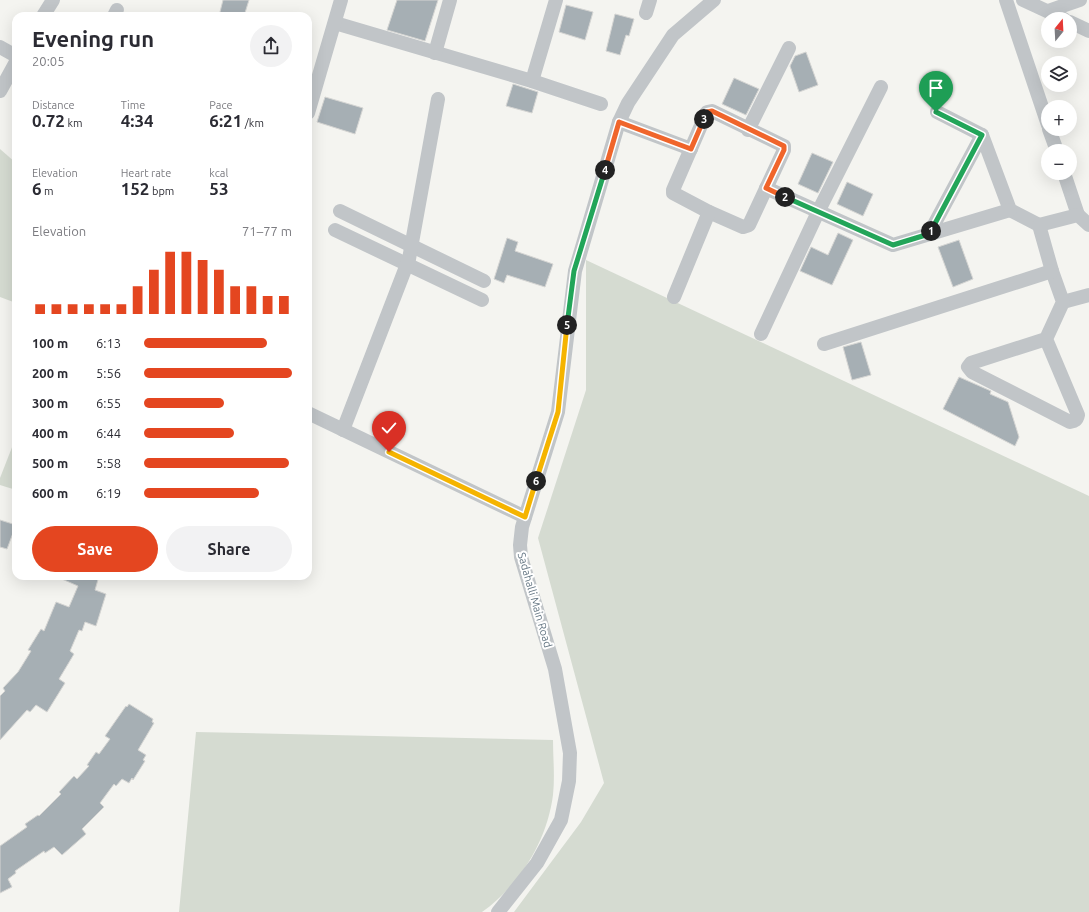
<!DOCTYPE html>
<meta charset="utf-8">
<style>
body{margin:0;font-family:Ubuntu,sans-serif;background:#f2f2f3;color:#2b2b33;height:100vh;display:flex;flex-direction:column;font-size:15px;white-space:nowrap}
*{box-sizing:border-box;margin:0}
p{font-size:13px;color:#7c7c81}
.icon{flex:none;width:22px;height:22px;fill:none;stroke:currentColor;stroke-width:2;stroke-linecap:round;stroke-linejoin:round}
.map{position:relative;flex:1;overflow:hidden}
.sheet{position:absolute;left:12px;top:12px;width:300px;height:568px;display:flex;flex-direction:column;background:#fff;border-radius:12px;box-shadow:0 4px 16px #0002}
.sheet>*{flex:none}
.needle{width:26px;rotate:18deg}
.buttons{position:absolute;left:1041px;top:12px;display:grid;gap:8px}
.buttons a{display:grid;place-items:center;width:36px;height:36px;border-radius:50%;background:#fff;box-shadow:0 4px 16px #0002;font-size:20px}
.pin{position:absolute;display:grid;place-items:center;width:34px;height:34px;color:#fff;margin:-41px -17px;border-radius:50% 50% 50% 0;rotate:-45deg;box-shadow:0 0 4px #0007}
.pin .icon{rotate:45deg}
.km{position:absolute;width:20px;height:20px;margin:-10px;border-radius:50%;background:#222;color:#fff;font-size:11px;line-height:20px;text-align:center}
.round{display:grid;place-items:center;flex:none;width:42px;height:42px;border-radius:21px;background:#f2f2f3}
.headline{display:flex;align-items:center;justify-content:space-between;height:68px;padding:0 20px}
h1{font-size:22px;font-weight:700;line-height:30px}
.metrics{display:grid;grid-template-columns:repeat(3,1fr);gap:6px;height:68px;padding:4px 20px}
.metrics div{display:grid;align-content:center}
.metrics b{font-size:17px;font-weight:700}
.metrics small{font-size:11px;font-weight:400}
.metrics p{font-size:11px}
.chart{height:112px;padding:8px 20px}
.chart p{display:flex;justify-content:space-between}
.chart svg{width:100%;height:72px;margin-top:4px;stroke:#e44620;stroke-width:6}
.primary-button{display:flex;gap:8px;margin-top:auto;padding:8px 20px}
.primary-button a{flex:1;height:46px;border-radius:24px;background:#e44620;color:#fff;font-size:16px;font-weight:700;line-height:46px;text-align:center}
.primary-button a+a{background:#f2f2f3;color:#2b2b33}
ul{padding:0 20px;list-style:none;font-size:13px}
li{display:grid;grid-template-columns:64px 48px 1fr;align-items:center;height:30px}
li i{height:10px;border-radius:5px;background:#e44620}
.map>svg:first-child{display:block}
</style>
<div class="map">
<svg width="1089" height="912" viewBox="0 0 1089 912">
<rect width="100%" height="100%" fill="#f4f4f0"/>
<g fill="#d5dbd1">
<polygon points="0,149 16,163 16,303 0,297"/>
<polygon points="586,260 1089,496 1089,912 514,912 581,822 604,783 538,538 586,390"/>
<polygon points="16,437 16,490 0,485 0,478"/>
<path d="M196,732L553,740C553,758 555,776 553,795C547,841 520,885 482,912H179Z"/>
</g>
<g fill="#a6afb4" stroke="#d5d5d3">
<polygon points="223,0 249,0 244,16 219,16"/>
<polygon points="397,0 438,0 425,41 387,30"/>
<polygon points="566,5 593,12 585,40 559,32"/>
<polygon points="615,14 634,19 629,36 626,35 620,55 606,51"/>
<polygon points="806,52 818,85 799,92 790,66 795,56"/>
<polygon points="734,78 759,89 746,115 722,104"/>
<polygon points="513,84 538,92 532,113 506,106"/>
<polygon points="325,97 363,108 355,134 317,122"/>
<polygon points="812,153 833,162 818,193 798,184"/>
<polygon points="847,182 873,194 863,216 837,204"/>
<polygon points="838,233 853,240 832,285 800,271 811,247 828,255"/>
<polygon points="507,238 518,242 515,251 553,264 545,287 507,275 504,283 494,279"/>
<polygon points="959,240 973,279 953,287 938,247"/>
<polygon points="861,342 871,375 852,380 843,347"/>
<polygon points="959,377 991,391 990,394 1008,402 1019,437 1015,446 943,409"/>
<polygon points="0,520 16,525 7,549 0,547"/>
<polygon points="55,576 99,576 95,590 106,594 96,626 85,622 82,631 79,630 70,651 74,654 59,679 65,683 47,712 36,705 30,712 27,710 0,740 0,696 5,691 3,688 18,672 23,664 31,651 28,650 41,629 44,631 56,602 69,607 78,586"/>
<polygon points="129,704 153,719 152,722 154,723 138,750 146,755 143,760 145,761 133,780 132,778 129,783 122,779 116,786 114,784 100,803 104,807 82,829 86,834 62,855 54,847 45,853 44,851 15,871 16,873 8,879 12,887 0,893 0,846 27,827 25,824 38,815 39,816 61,794 59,792 74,776 77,779 89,766 87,765 96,752 99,754 110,739 105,736 126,706 127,707"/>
</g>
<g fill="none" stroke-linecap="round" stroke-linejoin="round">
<g stroke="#c1c5c8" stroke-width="14">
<polyline points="1006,0 1048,125"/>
<polyline points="1023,0 1064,19"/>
<polyline points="1048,11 1080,0"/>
<polyline points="646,13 650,0"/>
<polyline points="43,16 53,0"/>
<polyline points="114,16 117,10"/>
<polyline points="1070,22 1089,31"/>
<polyline points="335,23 532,81 601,104"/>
<polyline points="0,47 16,56"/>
<polyline points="435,53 450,0"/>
<polyline points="532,81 556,0"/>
<polyline points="0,91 16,62"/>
<polygon points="712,111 784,146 784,150 749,225 743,227 709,212 673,193 673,190 706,114 707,112"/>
<polyline points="937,112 982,135 1010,210 1039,225"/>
<polyline points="308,113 341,0"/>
<polyline points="619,122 691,149"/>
<polyline points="1049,129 1057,151"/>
<polyline points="748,130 789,48"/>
<polyline points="1064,173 1078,215"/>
<polyline points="766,188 893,245 1010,210"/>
<polyline points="340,211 484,281"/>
<polyline points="335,230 482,300"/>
<polyline points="929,234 982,135"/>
<polyline points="674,297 709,212"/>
<polyline points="1063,302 1089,295"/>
<polyline points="761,334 818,212 881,87"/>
<path d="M1046,339L1078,415C1077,420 1075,421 1070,422L972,372L968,367L971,363L1046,339L1063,302L1052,271L1039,225L1078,215L1089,225"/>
<polyline points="824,344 1052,271"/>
<polyline points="308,413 525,517"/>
<polyline points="343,430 409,259 438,99"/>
<polyline points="498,912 537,863 561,820 569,781 570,753 555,669 521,557 520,545 522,527 558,412 575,271 619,122 628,103 673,35 714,0"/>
</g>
</g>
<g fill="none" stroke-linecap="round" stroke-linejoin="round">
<defs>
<polyline id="split-1" points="931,231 982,135 936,112"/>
<polyline id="split-2" points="785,197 893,245 929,234 931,231"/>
<polyline id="split-3" points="704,119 707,112 712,111 784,146 784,150 766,188 785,197"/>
<polyline id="split-4" points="605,170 619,122 691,149 704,119"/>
<polyline id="split-5" points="567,325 574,271 605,170"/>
<polyline id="split-6" points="536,481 558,412 567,325"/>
<polyline id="split-7" points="389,452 525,517 536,481"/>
</defs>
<use href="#split-1" stroke="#fff" stroke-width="8"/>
<use href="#split-2" stroke="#fff" stroke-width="8"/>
<use href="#split-3" stroke="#fff" stroke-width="8"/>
<use href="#split-4" stroke="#fff" stroke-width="8"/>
<use href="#split-5" stroke="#fff" stroke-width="8"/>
<use href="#split-6" stroke="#fff" stroke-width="8"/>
<use href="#split-7" stroke="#fff" stroke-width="8"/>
<use href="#split-1" stroke="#22a559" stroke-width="5"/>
<use href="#split-2" stroke="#22a559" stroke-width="5"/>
<use href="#split-3" stroke="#f0652b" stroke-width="5"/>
<use href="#split-4" stroke="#f0652b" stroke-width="5"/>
<use href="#split-5" stroke="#22a559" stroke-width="5"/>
<use href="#split-6" stroke="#f5b400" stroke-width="5"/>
<use href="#split-7" stroke="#f5b400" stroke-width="5"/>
</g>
<g text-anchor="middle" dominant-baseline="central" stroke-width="4" stroke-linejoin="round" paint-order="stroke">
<g font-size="11" fill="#637582" stroke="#fff">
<text transform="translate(535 600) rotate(74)">Sadahalli Main Road</text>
</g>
</g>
</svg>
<div class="buttons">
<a><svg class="needle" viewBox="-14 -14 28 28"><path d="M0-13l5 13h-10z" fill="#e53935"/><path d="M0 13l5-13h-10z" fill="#7c7c81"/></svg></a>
<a><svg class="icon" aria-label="layers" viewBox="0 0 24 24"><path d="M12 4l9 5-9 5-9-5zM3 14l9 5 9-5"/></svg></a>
<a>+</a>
<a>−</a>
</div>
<div class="pin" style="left:936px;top:112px;background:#1e9e55"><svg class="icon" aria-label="arrive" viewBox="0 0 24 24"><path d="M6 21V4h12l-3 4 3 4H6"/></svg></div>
<div class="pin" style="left:389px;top:452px;background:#d93025"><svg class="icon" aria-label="check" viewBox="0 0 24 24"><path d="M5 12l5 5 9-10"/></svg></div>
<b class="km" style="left:931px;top:231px">1</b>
<b class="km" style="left:785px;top:197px">2</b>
<b class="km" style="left:704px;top:119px">3</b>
<b class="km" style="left:605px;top:170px">4</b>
<b class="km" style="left:567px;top:325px">5</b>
<b class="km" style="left:536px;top:481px">6</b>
<section class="sheet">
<div class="headline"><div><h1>Evening run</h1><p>20:05</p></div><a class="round"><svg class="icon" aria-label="share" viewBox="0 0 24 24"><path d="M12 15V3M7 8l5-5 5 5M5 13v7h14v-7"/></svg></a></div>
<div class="metrics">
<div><p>Distance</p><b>0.72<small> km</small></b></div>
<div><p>Time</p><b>4:34</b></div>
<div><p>Pace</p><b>6:21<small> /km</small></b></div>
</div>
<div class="metrics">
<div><p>Elevation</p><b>6<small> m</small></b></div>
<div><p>Heart rate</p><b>152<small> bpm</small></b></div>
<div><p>kcal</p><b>53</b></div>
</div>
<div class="chart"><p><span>Elevation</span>71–77 m</p>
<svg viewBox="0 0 160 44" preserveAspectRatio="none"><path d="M5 44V38M15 44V38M25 44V38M35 44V38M45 44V38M55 44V38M65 44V27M75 44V17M85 44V6M95 44V6M105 44V11M115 44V17M125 44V27M135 44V27M145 44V33M155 44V33"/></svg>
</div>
<ul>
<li><b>100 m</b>6:13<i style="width:83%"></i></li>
<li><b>200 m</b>5:56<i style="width:100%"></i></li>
<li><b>300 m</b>6:55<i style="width:54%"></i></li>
<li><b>400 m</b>6:44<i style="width:61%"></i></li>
<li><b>500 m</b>5:58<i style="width:98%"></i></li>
<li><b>600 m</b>6:19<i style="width:78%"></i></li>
</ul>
<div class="primary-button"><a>Save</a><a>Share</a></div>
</section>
</div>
